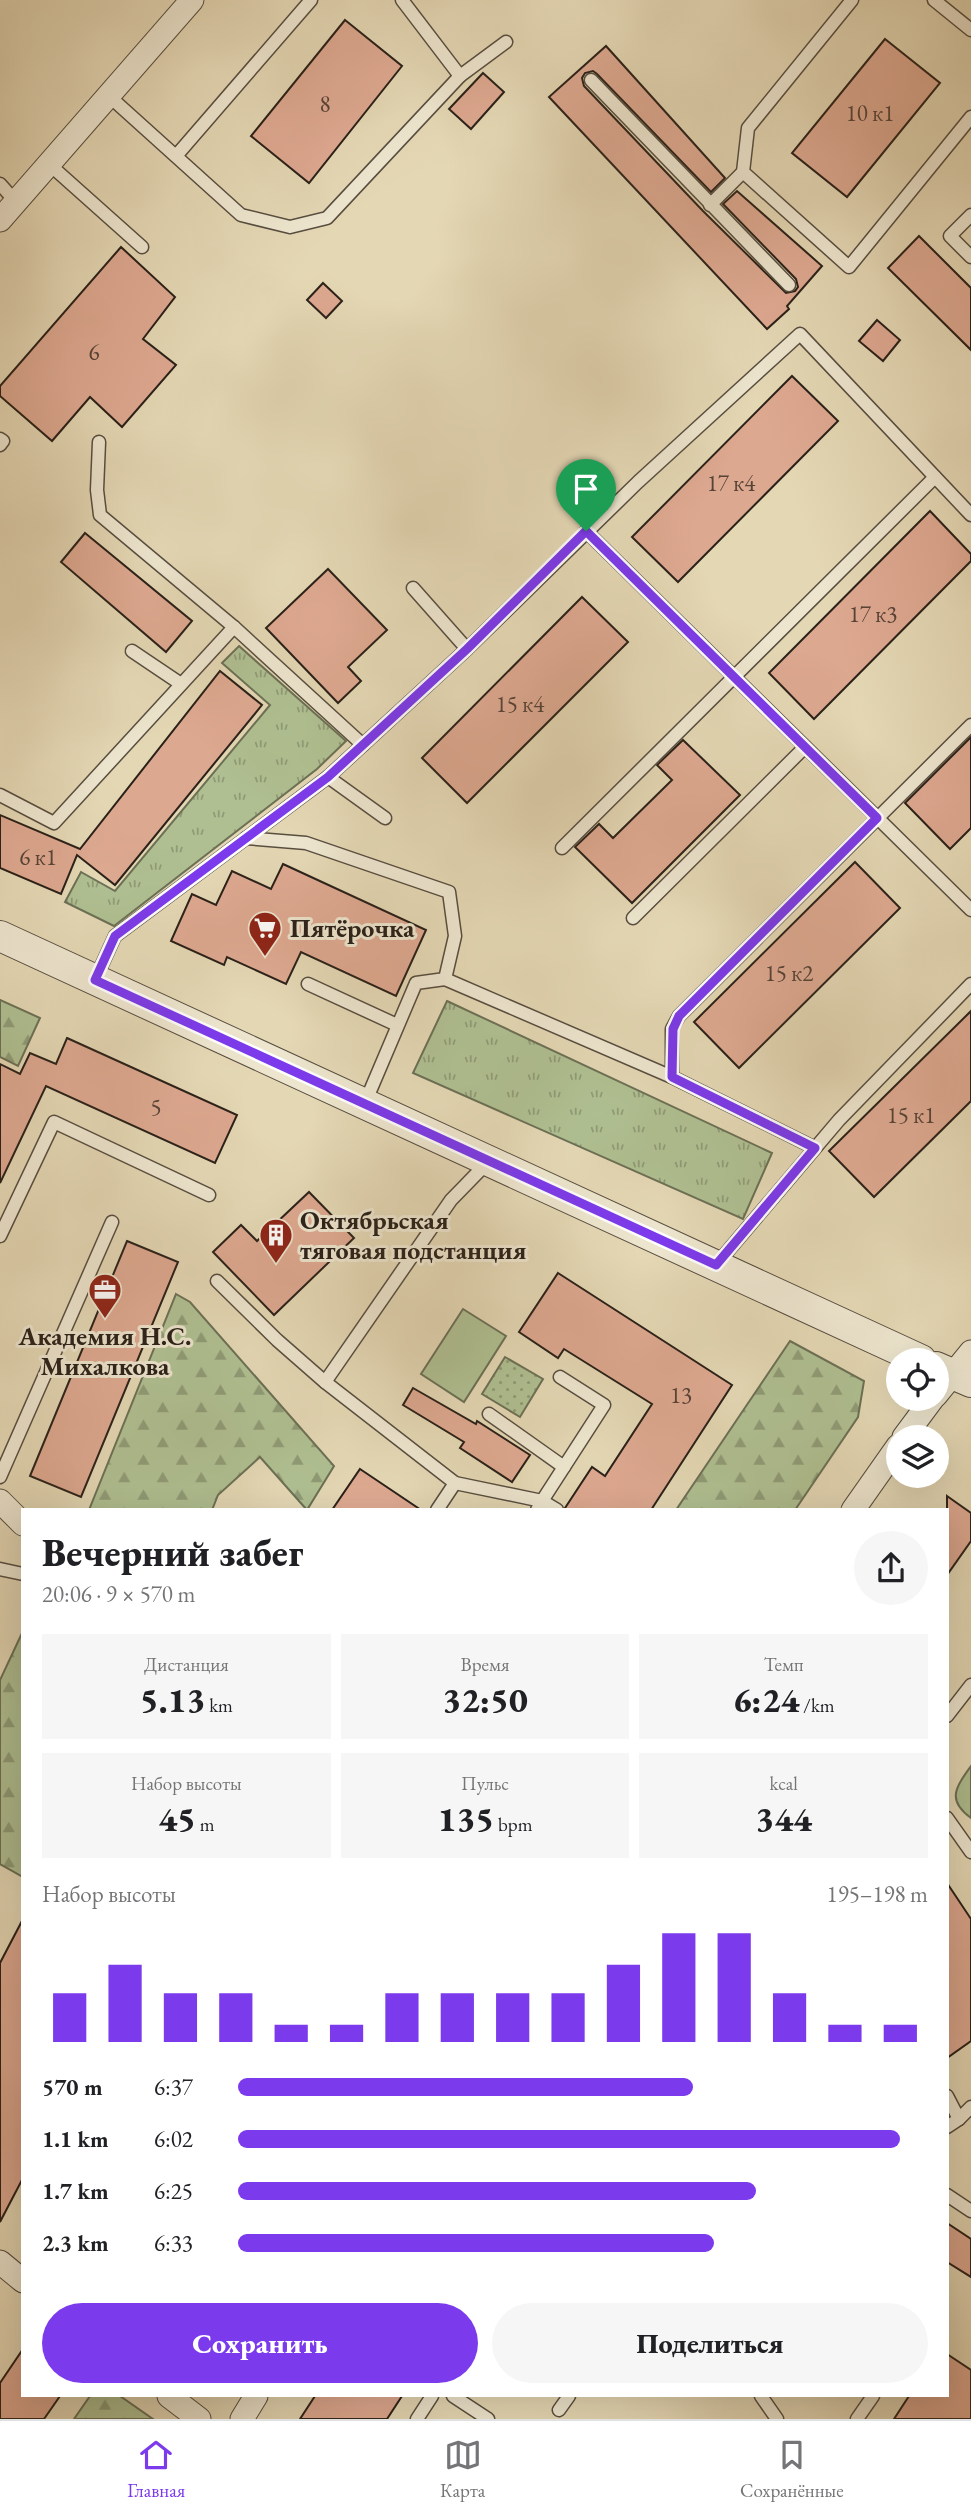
<!DOCTYPE html>
<html lang="ru">
<meta charset="utf-8">
<style>
body{margin:0;font-family:"EB Garamond",serif;background:#f6f6f6;color:#202124;height:100vh;display:flex;flex-direction:column;font-size:26px;white-space:nowrap}
*{box-sizing:border-box;margin:0}
p{font-size:23px;color:#757577}
.icon{flex:none;width:38px;height:38px;fill:none;stroke:currentColor;stroke-width:2;stroke-linecap:round;stroke-linejoin:round}
.map{position:relative;flex:1;overflow:hidden}
.sheet{position:absolute;left:21px;top:1508px;width:928px;height:889px;display:flex;flex-direction:column;background:#fff;border-radius:0px;box-shadow:0 7px 28px #0002}
.sheet>*{flex:none}
.fabs{position:absolute;left:886px;top:1348px;display:grid;gap:14px}
.fabs a{display:grid;place-items:center;width:63px;height:63px;border-radius:50%;background:#fff;box-shadow:0 7px 28px #0002;font-size:35px}
.pin{position:absolute;display:grid;place-items:center;width:60px;height:60px;color:#fff;margin:-72px -30px;border-radius:50% 50% 50% 0;rotate:-45deg;box-shadow:0 0 7px #0007}
.pin .icon{rotate:45deg}
.round{display:grid;place-items:center;flex:none;width:74px;height:74px;border-radius:37px;background:#f6f6f6}
.overview{display:flex;align-items:center;justify-content:space-between;height:119px;padding:0 21px}
h1{font-size:38px;font-weight:800;line-height:52px}
.metrics{display:grid;grid-template-columns:repeat(3,1fr);gap:10px;height:119px;padding:7px 21px}
.metrics div{display:grid;align-content:center;border-radius:0px;background:#f6f6f6;text-align:center}
.metrics b{font-size:35px;font-weight:800}
.metrics small{font-size:19px;font-weight:400}
.metrics p{font-size:19px}
.chart{height:196px;padding:14px 21px}
.chart p{display:flex;justify-content:space-between}
.chart svg{width:100%;height:126px;margin-top:7px;stroke:#7c3aed;stroke-width:6}
.button{display:flex;gap:14px;margin-top:auto;padding:14px 21px}
.button a{flex:1;height:80px;border-radius:42px;background:#7c3aed;color:#fff;font-size:28px;font-weight:800;line-height:80px;text-align:center}
.button a+a{background:#f6f6f6;color:#202124}
ul{padding:0 21px;list-style:none;font-size:23px}
li{display:grid;grid-template-columns:112px 84px 1fr;align-items:center;height:52px}
li i{height:18px;border-radius:9px;background:#7c3aed}
.tab-bar{display:flex;justify-content:space-around;align-items:center;height:98px;border-top:2px solid #e0e0e0;background:#fff;font-size:19px;color:#757577}
.tab-bar a{display:grid;justify-items:center;gap:4px}
.tab-bar .on{color:#7c3aed}
.map>svg:first-child{display:block}
</style>
<div class="map">
<svg width="971" height="2419" viewBox="0 0 971 2419">
<defs>
<pattern id="grass-tufts" width="24" height="20" patternUnits="userSpaceOnUse" patternTransform="scale(1.75)"><rect width="24" height="20" fill="#afbf91"/><path d="M3 7l-1-3M5 7V3M7 7l1-3M15 17l-1-3M17 17v-4M19 17l1-3" fill="none" stroke="#8f9b76"/></pattern>
<pattern id="forest-firs" width="22" height="20" patternUnits="userSpaceOnUse" patternTransform="scale(1.75)"><rect width="22" height="20" fill="#afbf91"/><path d="M5 1l3.5 6h-7zM16 11l3.5 6h-7z" fill="#8f9b76"/></pattern>
<pattern id="park-dots" width="8" height="8" patternUnits="userSpaceOnUse" patternTransform="scale(1.75)"><rect width="8" height="8" fill="#afbf91"/><path d="M2 2h.1M6 6h.1" fill="none" stroke="#8f9b76" stroke-width="1.8" stroke-linecap="round"/></pattern>
</defs>
<rect width="100%" height="100%" fill="#e4d7b4"/>
<filter id="stains"><feTurbulence type="fractalNoise" baseFrequency=".00286" numOctaves="4"/><feColorMatrix values="0 0 0 0 .2 0 0 0 0 .09 0 0 0 0 .02 0 0 0 .5 -.17"/></filter>
<radialGradient id="worn" r=".72"><stop offset=".6" stop-color="#630" stop-opacity="0"/><stop offset="1" stop-color="#630" stop-opacity=".3"/></radialGradient>
<g fill="url(#grass-tufts)" stroke="#6c7055" stroke-width="2">
<polygon points="239,646 346,741 317,769 114,926 65,902 81,872 115,891 270,705 222,663"/>
<polygon points="447,1001 772,1153 743,1219 413,1073"/>
</g>
<g fill="url(#forest-firs)" stroke="#6c7055" stroke-width="2">
<polygon points="0,1000 40,1018 18,1066 0,1057"/>
<polygon points="176,1294 190,1302 334,1466 307,1510 260,1457 218,1495 212,1510 89,1510"/>
<polygon points="790,1341 864,1381 858,1417 795,1510 676,1510"/>
<polygon points="23,1631 23,1877 0,1864 0,1680"/>
<polygon points="90,2396 120,2396 153,2419 74,2419"/>
</g>
<polygon fill="url(#park-dots)" stroke="#6c7055" stroke-width="2" points="505,1357 543,1379 520,1417 482,1394"/>
<g fill="#afbf91" stroke="#6c7055" stroke-width="2">
<polygon points="463,1309 506,1336 464,1402 421,1374"/>
<path d="M971,1766V1818C946,1800 956,1787 971,1766Z"/>
</g>
<g fill="#dda890" stroke="#2a2119" stroke-width="2">
<polygon points="345,20 402,66 309,183 251,136"/>
<polygon points="885,39 940,83 847,197 792,153"/>
<polygon points="606,46 725,178 711,192 597,74 593,71 585,73 582,78 584,86 703,211 786,293 795,291 798,287 796,279 723,204 737,191 822,266 787,306 789,309 767,329 549,97"/>
<polygon points="483,73 504,92 471,129 449,109"/>
<polygon points="919,236 971,288 971,350 888,268"/>
<polygon points="121,247 175,297 143,339 176,365 122,427 90,397 52,441 0,396 0,386"/>
<polygon points="323,283 342,301 326,318 307,300"/>
<polygon points="877,320 900,340 883,361 859,341"/>
<polygon points="792,376 838,421 678,582 632,537"/>
<polygon points="930,511 971,554 971,561 814,719 769,673"/>
<polygon points="85,533 192,621 166,652 61,562"/>
<polygon points="328,569 387,630 348,667 361,681 338,703 266,628"/>
<polygon points="582,597 628,642 467,803 422,758"/>
<polygon points="220,671 262,705 115,885 77,855 61,894 0,868 0,815 80,849"/>
<polygon points="971,737 971,828 950,849 905,803"/>
<polygon points="683,740 740,795 632,903 575,847 599,824 613,838 672,780 657,765"/>
<polygon points="855,862 900,908 739,1068 694,1022"/>
<polygon points="283,864 426,930 396,996 301,952 286,984 227,957 224,965 171,941 192,894 216,905 232,871 271,889"/>
<polygon points="971,1011 971,1101 874,1197 829,1151"/>
<polygon points="67,1038 237,1115 215,1163 46,1086 0,1183 0,1064 20,1074 30,1053 56,1064"/>
<polygon points="309,1192 354,1238 274,1315 213,1252 241,1225 257,1241"/>
<polygon points="127,1241 178,1262 81,1497 30,1476"/>
<polygon points="558,1273 732,1385 651,1510 566,1510 565,1508 592,1467 605,1476 652,1404 564,1349 558,1358 519,1332"/>
<polygon points="413,1388 476,1424 477,1421 530,1455 512,1482 460,1448 464,1442 403,1405"/>
<polygon points="360,1469 421,1510 332,1510"/>
<polygon points="947,1496 971,1513 971,1541 947,1575"/>
<polygon points="947,1883 971,1919 971,2041 947,2058"/>
<polygon points="23,1919 23,2178 0,2222 0,1963"/>
<polygon points="947,2223 971,2239 971,2277 947,2262"/>
<polygon points="23,2349 23,2396 60,2396 44,2419 0,2419 0,2383"/>
<polygon points="947,2354 971,2370 971,2419 894,2419 909,2396 947,2396"/>
<polygon points="315,2396 402,2396 387,2419 300,2419"/>
</g>
<g fill="none" stroke-linecap="round" stroke-linejoin="round">
<defs>
<g id="service">
<polyline points="852,0 748,128 743,172 849,267 971,117"/>
<polyline points="934,0 971,30"/>
<polyline points="460,76 506,42"/>
<polyline points="591,80 789,285"/>
<polyline points="109,96 241,215 290,227 327,218 460,76 402,0"/>
<polyline points="176,156 311,0"/>
<polyline points="49,164 142,247"/>
<polyline points="0,184 16,202"/>
<polyline points="710,205 743,172"/>
<polyline points="971,215 950,236 971,257"/>
<polyline points="0,439 3,441 0,445"/>
<polyline points="99,442 97,490 100,515 234,627 363,745"/>
<polyline points="586,531 971,910"/>
<polyline points="413,588 467,649"/>
<polyline points="132,651 181,684"/>
<polyline points="328,777 385,818"/>
<polyline points="0,795 54,823 234,627"/>
<polyline points="246,838 306,843 449,892 455,936 445,979 416,983 365,1103"/>
<polyline points="562,848 935,477"/>
<polyline points="633,918 805,747"/>
<polyline points="445,979 672,1077 815,1148"/>
<polyline points="95,980 115,936 328,777 467,649 638,482 800,334 971,515"/>
<polyline points="308,984 397,1025"/>
<polyline points="672,1077 672,1029 679,1016 971,725"/>
<polyline points="0,1236 54,1122 209,1195"/>
<polyline points="716,1265 839,1120 971,984"/>
<polyline points="217,1281 277,1340 325,1382 455,1483 542,1501 604,1405 560,1377"/>
<polyline points="325,1382 451,1200 489,1161"/>
<polyline points="489,1414 564,1467"/>
<polyline points="0,1477 112,1222"/>
<polyline points="437,1510 455,1483"/>
<polyline points="537,1510 542,1501 557,1510"/>
<polyline points="0,1569 23,1574"/>
<polyline points="947,1716 971,1685"/>
<polyline points="947,1818 971,1852"/>
<polyline points="947,2096 959,2119"/>
<polyline points="947,2127 959,2119 971,2107"/>
<polyline points="947,2195 971,2211"/>
<polyline points="453,2396 488,2419"/>
<polyline points="761,2396 777,2419"/>
<polyline points="559,2410 569,2396"/>
<polyline points="417,2419 432,2396"/>
<polyline points="857,2419 873,2396"/>
</g>
<g id="minor">
<polyline points="0,220 192,0"/>
<polyline points="936,1395 971,1352"/>
<polyline points="904,1437 933,1398"/>
<polyline points="0,1501 23,1524"/>
<polyline points="853,1510 898,1446"/>
<polyline points="0,2262 23,2281"/>
<polyline points="169,2396 199,2419"/>
<polyline points="242,2419 256,2396"/>
</g>
<g id="tertiary">
<polyline points="0,936 921,1360"/>
<polyline points="936,1367 971,1382"/>
</g>
</defs>
<use href="#service" stroke="#584e40" stroke-width="15"/>
<use href="#minor" stroke="#584e40" stroke-width="25"/>
<use href="#tertiary" stroke="#584e40" stroke-width="32"/>
<use href="#service" stroke="#ede5ce" stroke-width="12"/>
<use href="#minor" stroke="#ede5ce" stroke-width="23"/>
<use href="#tertiary" stroke="#ede5ce" stroke-width="30"/>
</g>
<g fill="none" stroke-linecap="round" stroke-linejoin="round">
<defs>
<polygon id="route" points="586,531 877,818 679,1016 673,1029 672,1077 815,1148 716,1265 95,980 115,936 328,777 467,649"/>
</defs>
<use href="#route" stroke="#fff" stroke-width="14"/>
<use href="#route" stroke="#7c3aed" stroke-width="9"/>
</g>
<defs>
<symbol id="supermarket-pin" viewBox="-11 -11 22 30"><path d="M0 17L-7.5 6A9.5 9.5 0 1 1 7.5 6Z" fill="#8f2418" stroke="#ede5ce"/><path d="M-6-5.5h2.5l.6 2H6L4.5 2H-2.5L-4.4-4H-6ZM-1.5 3.2a1.3 1.3 0 1 0 .1 0ZM3 3.2a1.3 1.3 0 1 0 .1 0Z" fill="#fff"/></symbol>
<symbol id="building-pin" viewBox="-11 -11 22 30"><path d="M0 17L-7.5 6A9.5 9.5 0 1 1 7.5 6Z" fill="#8f2418" stroke="#ede5ce"/><path d="M-4-6H4V6H1V3H-1V6H-4ZM-2.5-4.3h1.7v1.8h-1.7ZM.8-4.3h1.7v1.8H.8ZM-2.5-1h1.7V.8h-1.7ZM.8-1h1.7V.8H.8Z" fill="#fff"/></symbol>
<symbol id="office-pin" viewBox="-11 -11 22 30"><path d="M0 17L-7.5 6A9.5 9.5 0 1 1 7.5 6Z" fill="#8f2418" stroke="#ede5ce"/><path d="M-6-3h4V-5.5h4V-3h4V5H-6ZM-1-4.5V-3h2v-1.5ZM-6 0V1H6V0Z" fill="#fff"/></symbol>
</defs>
<g fill-rule="evenodd">
<use href="#supermarket-pin" x="246" y="909" width="38" height="52"/>
<use href="#building-pin" x="257" y="1216" width="38" height="52"/>
<use href="#office-pin" x="86" y="1271" width="38" height="52"/>
</g>
<g text-anchor="middle" dominant-baseline="central" stroke-width="6" stroke-linejoin="round" paint-order="stroke">
<g font-size="23" fill="#574337">
<text x="325" y="104">8</text>
<text x="870" y="113">10 к1</text>
<text x="94" y="352">6</text>
<text x="731" y="483">17 к4</text>
<text x="873" y="614">17 к3</text>
<text x="520" y="704">15 к4</text>
<text x="38" y="857">6 к1</text>
<text x="789" y="973">15 к2</text>
<text x="156" y="1107">5</text>
<text x="911" y="1115">15 к1</text>
<text x="681" y="1395">13</text>
</g>
<g font-size="26" font-weight="bold" fill="#2a2119" stroke="#ede5ce" text-anchor="start">
<text x="290" y="928">Пятёрочка</text>
<text x="300" y="1220">Октябрьская<tspan x="300" dy="30">тяговая подстанция</tspan></text>
<text x="105" y="1336" text-anchor="middle">Академия Н.С.<tspan x="105" dy="30">Михалкова</tspan></text>
</g>
</g>
<rect width="100%" height="100%" filter="url(#stains)"/>
<rect width="100%" height="100%" fill="url(#worn)"/>
</svg>
<div class="fabs">
<a><svg class="icon" aria-label="locate" viewBox="0 0 24 24"><circle cx="12" cy="12" r="6"/><path d="M12 2v4M12 18v4M2 12h4M18 12h4"/></svg></a>
<a><svg class="icon" aria-label="layers" viewBox="0 0 24 24"><path d="M12 4l9 5-9 5-9-5zM3 14l9 5 9-5"/></svg></a>
</div>
<div class="pin" style="left:586px;top:531px;background:#1e9e55"><svg class="icon" aria-label="arrive" viewBox="0 0 24 24"><path d="M6 21V4h12l-3 4 3 4H6"/></svg></div>
<section class="sheet">
<div class="overview"><div><h1>Вечерний забег</h1><p>20:06 · 9 × 570 m</p></div><a class="round"><svg class="icon" aria-label="share" viewBox="0 0 24 24"><path d="M12 15V3M7 8l5-5 5 5M5 13v7h14v-7"/></svg></a></div>
<div class="metrics">
<div><p>Дистанция</p><b>5.13<small> km</small></b></div>
<div><p>Время</p><b>32:50</b></div>
<div><p>Темп</p><b>6:24<small> /km</small></b></div>
</div>
<div class="metrics">
<div><p>Набор высоты</p><b>45<small> m</small></b></div>
<div><p>Пульс</p><b>135<small> bpm</small></b></div>
<div><p>kcal</p><b>344</b></div>
</div>
<div class="chart"><p><span>Набор высоты</span>195–198 m</p>
<svg viewBox="0 0 160 44" preserveAspectRatio="none"><path d="M5 44V27M15 44V17M25 44V27M35 44V27M45 44V38M55 44V38M65 44V27M75 44V27M85 44V27M95 44V27M105 44V17M115 44V6M125 44V6M135 44V27M145 44V38M155 44V38"/></svg>
</div>
<ul>
<li><b>570 m</b>6:37<i style="width:66%"></i></li>
<li><b>1.1 km</b>6:02<i style="width:96%"></i></li>
<li><b>1.7 km</b>6:25<i style="width:75%"></i></li>
<li><b>2.3 km</b>6:33<i style="width:69%"></i></li>
</ul>
<div class="button"><a>Сохранить</a><a>Поделиться</a></div>
</section>
</div>
<nav class="tab-bar">
<a class="on"><svg class="icon" aria-label="home" viewBox="0 0 24 24"><path d="M3 11l9-7 9 7M6 9v11h12V9"/></svg>Главная</a>
<a><svg class="icon" aria-label="map" viewBox="0 0 24 24"><path d="M3 6l6-2 6 2 6-2v14l-6 2-6-2-6 2zM9 4v14M15 6v14"/></svg>Карта</a>
<a><svg class="icon" aria-label="saved" viewBox="0 0 24 24"><path d="M7 4h10v16l-5-4-5 4z"/></svg>Сохранённые</a>
</nav>
